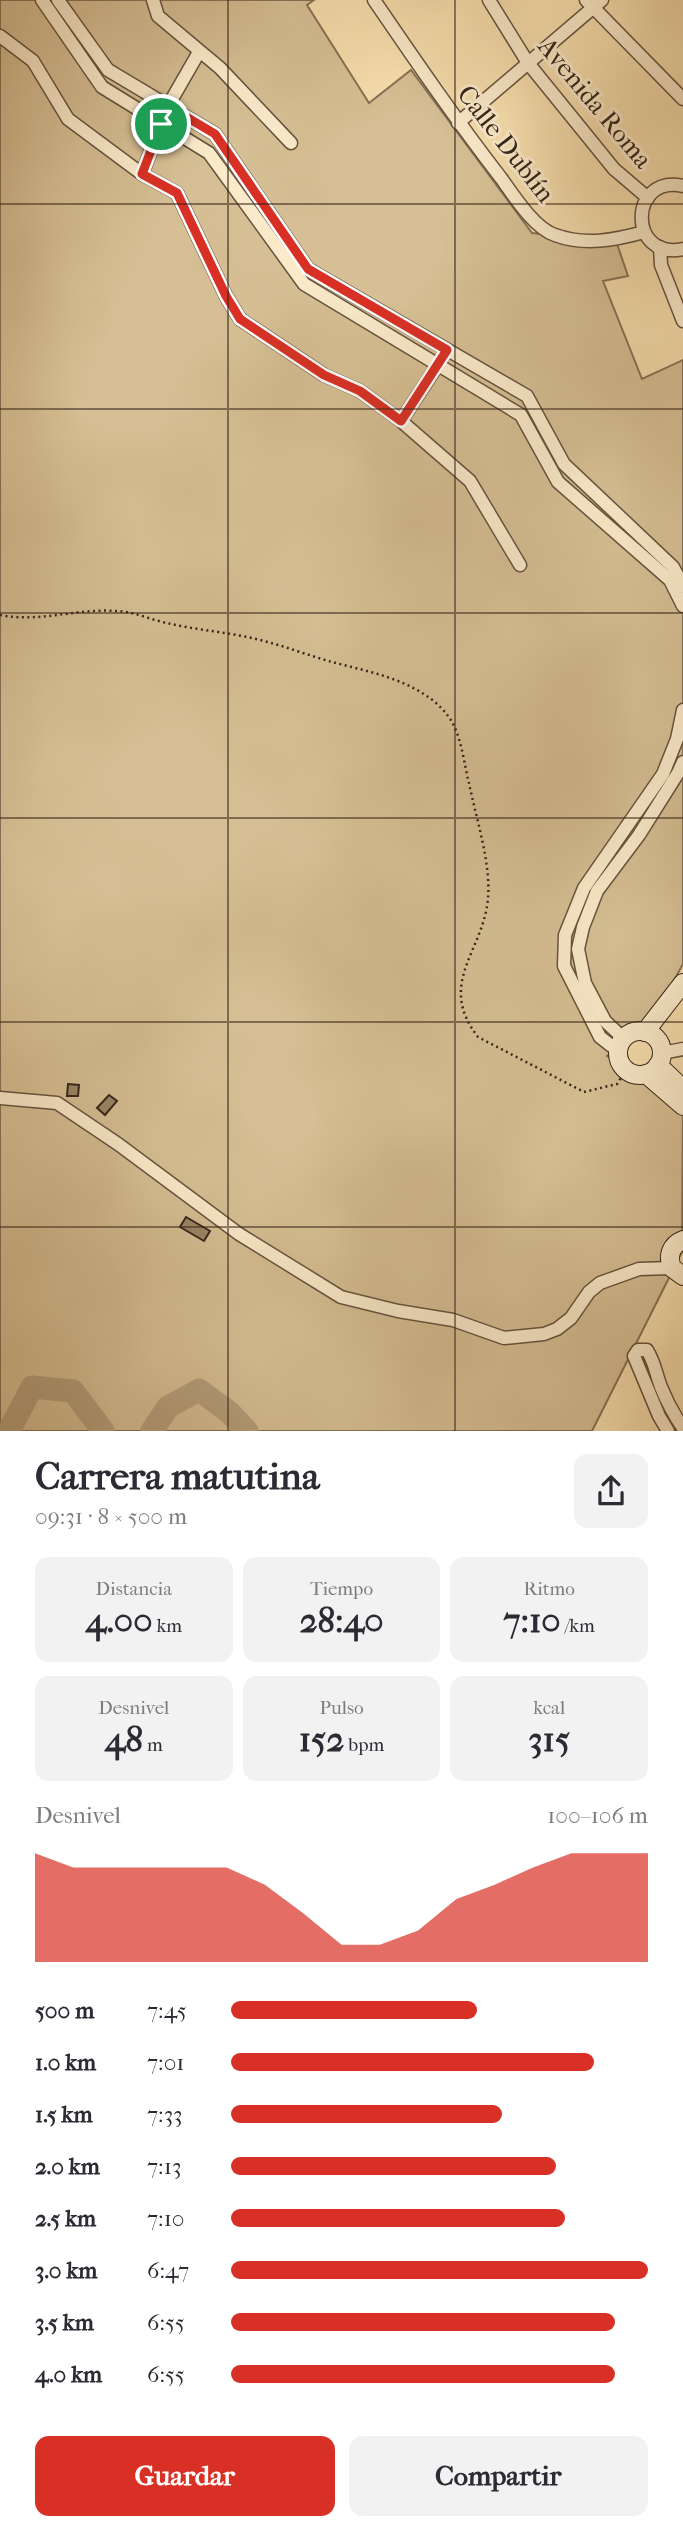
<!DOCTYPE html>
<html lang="es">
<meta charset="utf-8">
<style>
body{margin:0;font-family:"IM FELL French Canon",serif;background:#f2f2f3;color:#2b2b33;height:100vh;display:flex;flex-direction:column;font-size:26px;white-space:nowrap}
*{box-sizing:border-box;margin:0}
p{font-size:23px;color:#7c7c81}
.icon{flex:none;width:38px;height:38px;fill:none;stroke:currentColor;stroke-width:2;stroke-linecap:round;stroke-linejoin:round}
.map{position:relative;height:1431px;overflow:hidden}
.sheet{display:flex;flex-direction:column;background:#fff;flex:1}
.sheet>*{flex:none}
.pin{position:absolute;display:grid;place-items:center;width:60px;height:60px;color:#fff;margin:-30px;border:4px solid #fff;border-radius:50%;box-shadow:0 2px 7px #0007}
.round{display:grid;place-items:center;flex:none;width:74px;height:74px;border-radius:14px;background:#f2f2f3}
.head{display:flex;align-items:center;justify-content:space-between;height:119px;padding:0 35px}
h1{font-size:38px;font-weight:800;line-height:52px}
.figures{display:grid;grid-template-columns:repeat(3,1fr);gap:10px;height:119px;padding:7px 35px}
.figures div{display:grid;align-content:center;border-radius:14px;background:#f2f2f3;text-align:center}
.figures b{font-size:35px;font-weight:800}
.figures small{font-size:19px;font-weight:400}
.figures p{font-size:19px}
.chart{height:196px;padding:14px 35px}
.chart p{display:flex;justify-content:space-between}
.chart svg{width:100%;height:126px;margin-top:7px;fill:#d93025;opacity:.7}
.action{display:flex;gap:14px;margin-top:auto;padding:14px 35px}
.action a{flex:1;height:80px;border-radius:14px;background:#d93025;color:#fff;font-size:28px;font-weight:800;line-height:80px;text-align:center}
.action a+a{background:#f2f2f3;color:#2b2b33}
ul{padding:0 35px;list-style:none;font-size:23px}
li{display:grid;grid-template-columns:112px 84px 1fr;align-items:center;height:52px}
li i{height:18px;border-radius:9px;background:#d93025}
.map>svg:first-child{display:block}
</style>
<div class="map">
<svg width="683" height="1431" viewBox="0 0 683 1431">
<rect width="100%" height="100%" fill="#f7deae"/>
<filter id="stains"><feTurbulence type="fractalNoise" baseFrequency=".00286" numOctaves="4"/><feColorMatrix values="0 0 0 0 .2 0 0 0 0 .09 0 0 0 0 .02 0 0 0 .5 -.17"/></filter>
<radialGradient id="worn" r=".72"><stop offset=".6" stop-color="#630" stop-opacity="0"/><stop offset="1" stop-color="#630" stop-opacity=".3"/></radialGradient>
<polygon fill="#d6bf94" stroke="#867256" stroke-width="2" points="0,0 314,0 307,5 369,103 411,70 532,233 616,241 628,276 603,281 642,379 683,360 683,964 652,1021 607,1056 683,1107 682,1252 592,1431 0,1431"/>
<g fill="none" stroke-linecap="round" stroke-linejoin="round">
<g stroke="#b59f7b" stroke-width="23">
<polyline points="9,1431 32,1387 73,1391 103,1431"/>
<polyline points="152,1431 168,1407 199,1390 229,1412 247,1431"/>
</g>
</g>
<g fill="#9a8566" stroke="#352518" stroke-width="2">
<polygon points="68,1084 79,1085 78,1096 67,1096"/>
<polygon points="109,1095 117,1101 105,1115 97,1108"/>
<polygon points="186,1217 210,1231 204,1241 180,1227"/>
</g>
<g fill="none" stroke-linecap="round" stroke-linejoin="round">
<defs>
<g id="street">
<polyline points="42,0 102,87 209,153 304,284 521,415 558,482 670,580 683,606"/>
<polyline points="58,0 108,70 215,134 308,269 527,396 564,464 673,567 683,586"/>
<polyline points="153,0 158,16 220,68 291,143"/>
<path d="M374,0C415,60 456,120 501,178C514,196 534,228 555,235C585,246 615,240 644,232"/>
<polyline points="489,0 528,63 614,169 648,198"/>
<polyline points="586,0 683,99"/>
<polyline points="0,36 33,61 68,119 142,174 177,193 226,296 240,319 324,375 360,391 401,421 470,481 520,565"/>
<polyline points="458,123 602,0"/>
<polyline points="142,174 168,106 199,52"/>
<path d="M683,186C628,174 628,261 683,249"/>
<polyline points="660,247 661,265 683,321"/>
<polyline points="401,421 441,360"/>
<polyline points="624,1039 605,1021 585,983 578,949 583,927 597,891 639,835 678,773 683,762"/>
<polyline points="618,1051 600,1037 564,966 565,935 584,888 663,774 677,739 683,710"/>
<polyline points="662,1053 683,1049"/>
<polyline points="0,1098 57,1103 118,1144 239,1234 341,1297 398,1311 453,1320 504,1338 544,1334 557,1329 571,1318 589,1292 600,1283 639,1269 672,1268"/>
<path d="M668,1431L659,1416L634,1356L638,1350H647C656,1365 655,1372 661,1387C667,1402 674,1415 683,1428"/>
</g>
<g id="secondary">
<circle cx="640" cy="1053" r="22"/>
<polyline points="645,1032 683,983"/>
<polyline points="658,1065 683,1089"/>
<polyline points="646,1074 683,1106"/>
<path d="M683,1240C671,1245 667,1255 672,1268L683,1276"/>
</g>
</defs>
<use href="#street" stroke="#66533e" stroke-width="15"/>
<use href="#secondary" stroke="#352518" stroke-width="20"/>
<path stroke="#352518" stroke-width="2.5" stroke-dasharray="2 3.5" stroke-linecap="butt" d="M0,615C40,623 76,608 116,611C133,611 151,620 167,623C196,630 227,632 256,639C282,645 307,655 332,662C362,670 395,676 422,693C434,700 445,710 452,722C462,740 464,764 469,783C476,818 491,863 488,898C484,951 436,983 478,1037L584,1092L617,1084L626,1070"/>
<use href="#street" stroke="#faeaca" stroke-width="12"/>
<use href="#secondary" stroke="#faeaca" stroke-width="18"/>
</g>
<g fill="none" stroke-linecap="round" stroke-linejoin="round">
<defs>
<polygon id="route" points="168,106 215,134 308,269 447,350 401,421 360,391 324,375 240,319 226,296 177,193 142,174"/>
</defs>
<use href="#route" stroke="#fff" stroke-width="14"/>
<use href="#route" stroke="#d93025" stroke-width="9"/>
</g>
<path fill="none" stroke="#352518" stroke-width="2" stroke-opacity="0.55" d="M228,0V1431M455,0V1431M0,204H683M0,409H683M0,613H683M0,818H683M0,1022H683M0,1227H683"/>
<g text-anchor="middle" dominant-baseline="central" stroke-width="6" stroke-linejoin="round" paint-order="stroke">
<g font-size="26" fill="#352518" stroke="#faeaca">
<text transform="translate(595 103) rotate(50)">Avenida Roma</text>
<text transform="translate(506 144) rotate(52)">Calle Dublín</text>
</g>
</g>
<rect width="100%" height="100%" filter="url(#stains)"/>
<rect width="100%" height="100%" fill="url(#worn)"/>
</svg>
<div class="pin" style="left:161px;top:124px;background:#1e9e55"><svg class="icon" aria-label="arrive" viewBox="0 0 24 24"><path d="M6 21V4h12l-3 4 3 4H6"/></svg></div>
</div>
<section class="sheet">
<div class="head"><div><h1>Carrera matutina</h1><p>09:31 · 8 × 500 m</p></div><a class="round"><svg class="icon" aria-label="share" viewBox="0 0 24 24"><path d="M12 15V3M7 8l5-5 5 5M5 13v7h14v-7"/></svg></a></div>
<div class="figures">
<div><p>Distancia</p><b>4.00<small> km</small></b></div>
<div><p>Tiempo</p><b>28:40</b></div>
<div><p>Ritmo</p><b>7:10<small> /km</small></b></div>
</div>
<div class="figures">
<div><p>Desnivel</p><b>48<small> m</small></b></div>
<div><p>Pulso</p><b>152<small> bpm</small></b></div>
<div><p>kcal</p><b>315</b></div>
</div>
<div class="chart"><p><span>Desnivel</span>100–106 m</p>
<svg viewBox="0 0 160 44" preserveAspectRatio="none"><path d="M0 44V6L10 11L20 11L30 11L40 11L50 11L60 17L70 27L80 38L90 38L100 33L110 22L120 17L130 11L140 6L150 6L160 6V44z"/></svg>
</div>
<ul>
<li><b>500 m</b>7:45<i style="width:59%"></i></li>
<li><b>1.0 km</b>7:01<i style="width:87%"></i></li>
<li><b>1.5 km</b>7:33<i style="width:65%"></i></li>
<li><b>2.0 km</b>7:13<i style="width:78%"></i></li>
<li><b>2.5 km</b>7:10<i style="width:80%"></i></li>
<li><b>3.0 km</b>6:47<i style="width:100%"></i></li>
<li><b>3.5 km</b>6:55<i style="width:92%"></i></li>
<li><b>4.0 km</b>6:55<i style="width:92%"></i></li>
</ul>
<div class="action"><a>Guardar</a><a>Compartir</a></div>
</section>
